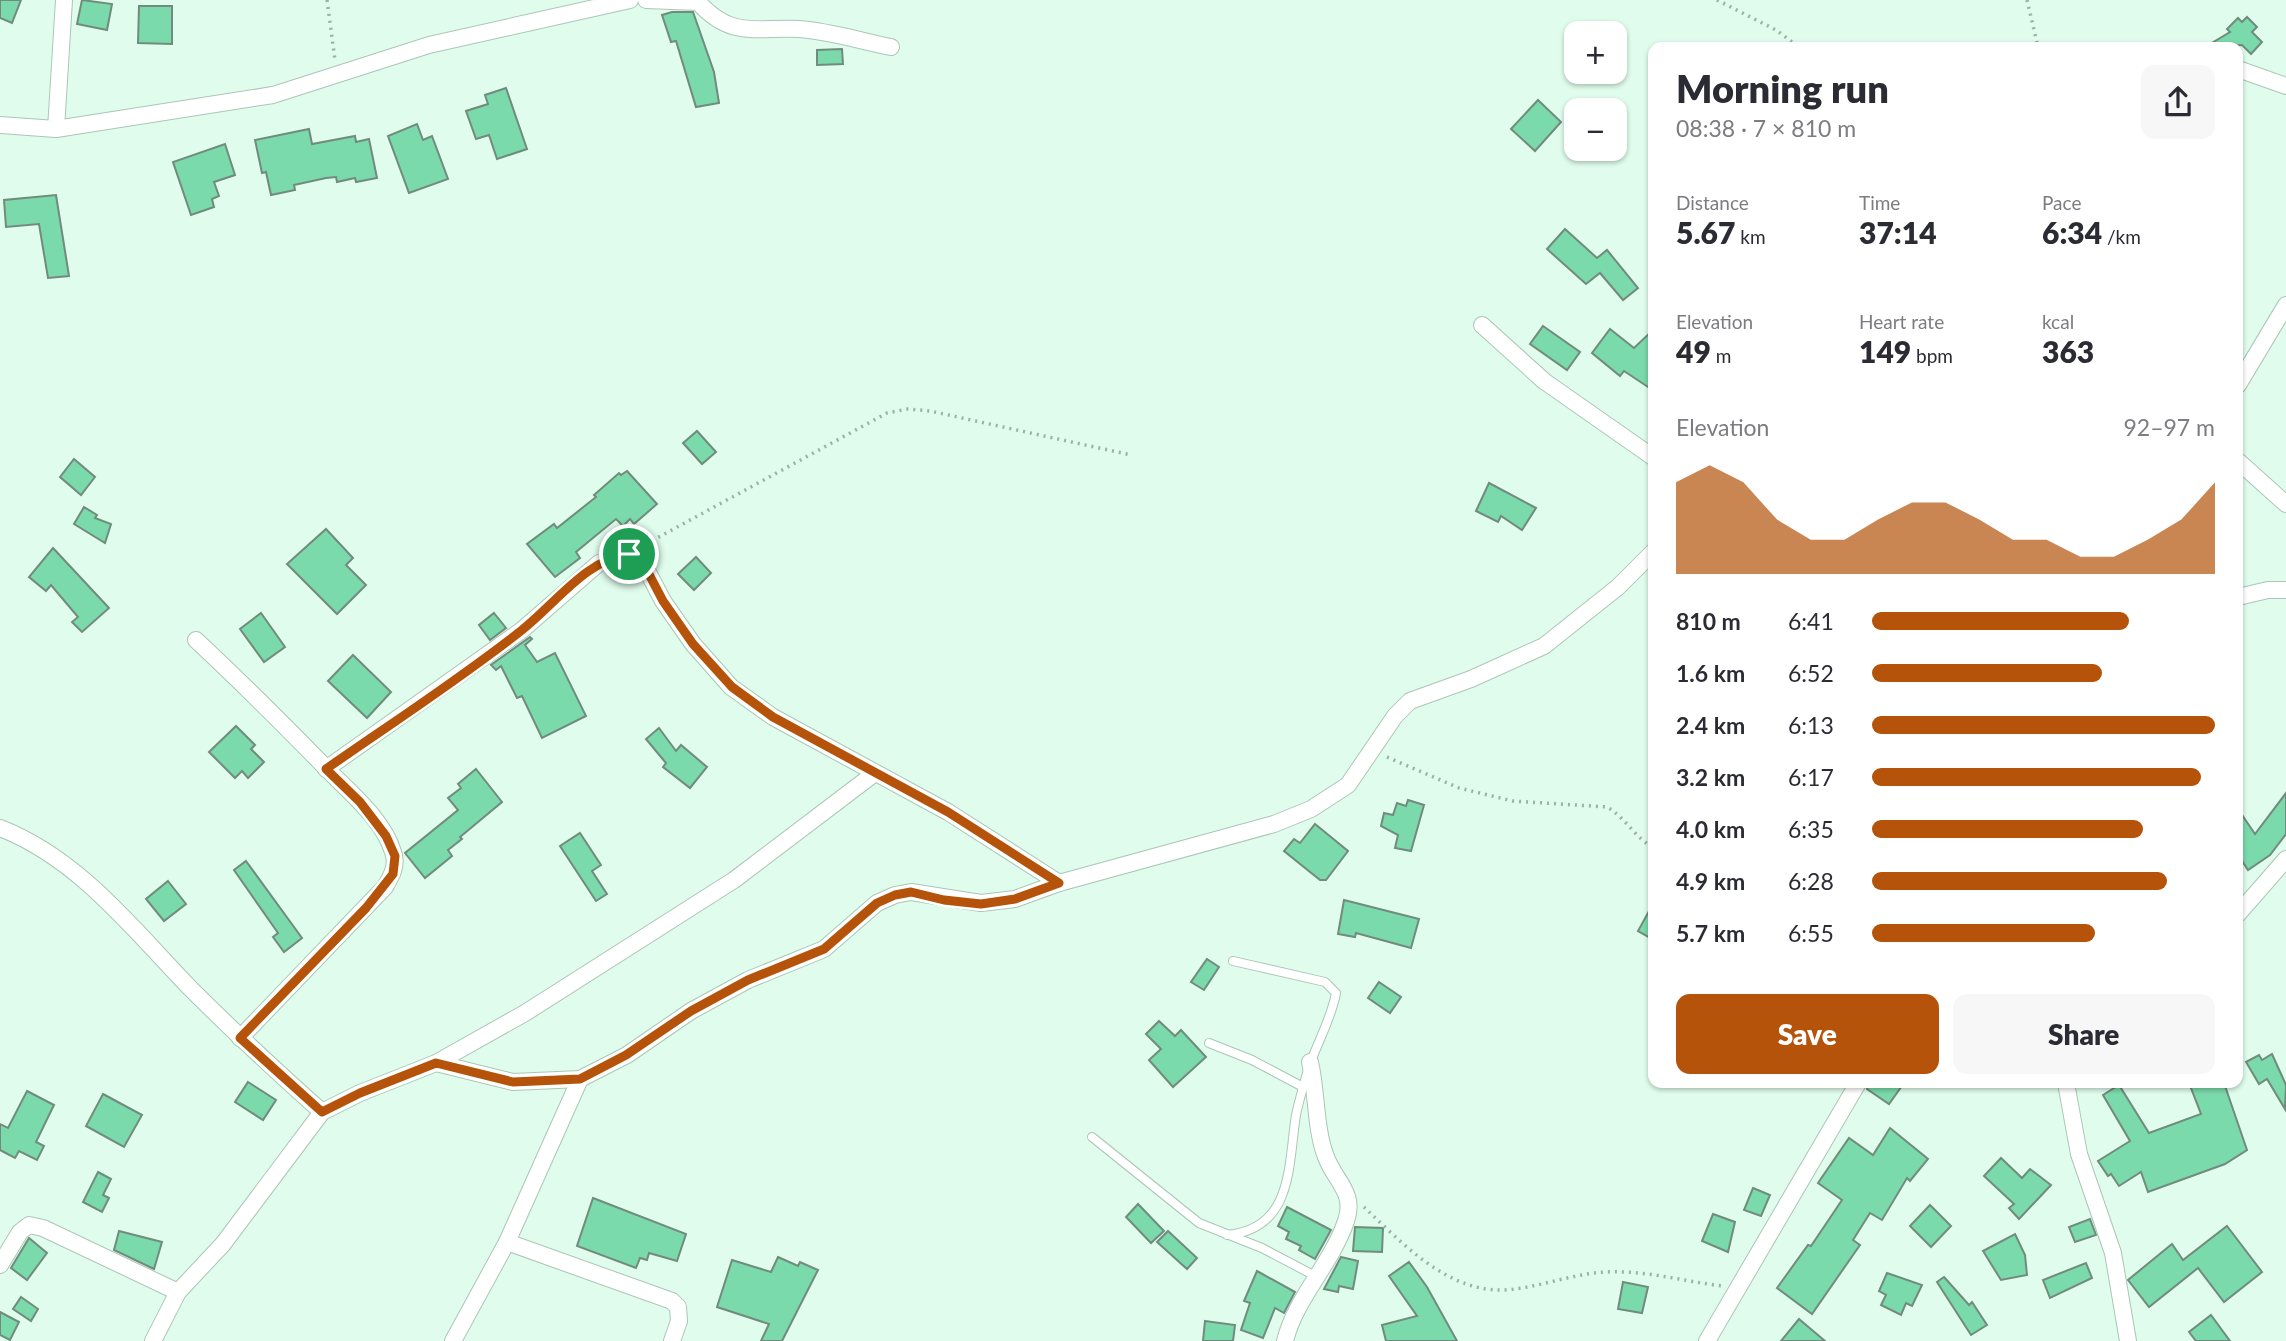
<!DOCTYPE html>
<meta charset="utf-8">
<style>
body{margin:0;font-family:Lato,sans-serif;background:#f7f7f7;color:#2b2b33;height:100vh;display:flex;flex-direction:column;font-size:26px;white-space:nowrap}
*{box-sizing:border-box;margin:0}
p{font-size:23px;color:#7c7c81}
.icon{flex:none;width:38px;height:38px;fill:none;stroke:currentColor;stroke-width:2;stroke-linecap:round;stroke-linejoin:round}
.map{position:relative;flex:1;overflow:hidden}
.sheet{position:absolute;left:1648px;top:42px;width:595px;height:1046px;display:flex;flex-direction:column;background:#fff;border-radius:14px;box-shadow:0 2px 5px #0004}
.sheet>*{flex:none}
.tools{position:absolute;left:1564px;top:21px;display:grid;gap:14px}
.tools a{display:grid;place-items:center;width:63px;height:63px;border-radius:14px;background:#fff;box-shadow:0 2px 5px #0004;font-size:35px}
.pin{position:absolute;display:grid;place-items:center;width:60px;height:60px;color:#fff;margin:-30px;border:4px solid #fff;border-radius:50%;box-shadow:0 2px 7px #0007}
.round{display:grid;place-items:center;flex:none;width:74px;height:74px;border-radius:14px;background:#f7f7f7}
.summary{display:flex;align-items:center;justify-content:space-between;height:119px;padding:0 28px}
h1{font-size:38px;font-weight:800;line-height:52px}
.stats{display:grid;grid-template-columns:repeat(3,1fr);gap:10px;height:119px;padding:7px 28px}
.stats div{display:grid;align-content:center}
.stats b{font-size:30px;font-weight:800}
.stats small{font-size:19px;font-weight:400}
.stats p{font-size:19px}
.chart{height:196px;padding:14px 28px}
.chart p{display:flex;justify-content:space-between}
.chart svg{width:100%;height:126px;margin-top:7px;fill:#b45309;opacity:.7}
.cta{display:flex;gap:14px;margin-top:auto;padding:14px 28px}
.cta a{flex:1;height:80px;border-radius:14px;background:#b45309;color:#fff;font-size:28px;font-weight:800;line-height:80px;text-align:center}
.cta a+a{background:#f7f7f7;color:#2b2b33}
ul{padding:0 28px;list-style:none;font-size:23px}
li{display:grid;grid-template-columns:112px 84px 1fr;align-items:center;height:52px}
li i{height:18px;border-radius:9px;background:#b45309}
.map>svg:first-child{display:block}
</style>
<div class="map">
<svg width="2286" height="1341" viewBox="0 0 2286 1341">
<rect width="100%" height="100%" fill="#dffcec"/>
<g fill="#7adaab" stroke="#718b7d" stroke-width="2">
<polygon points="0,0 21,0 12,23 0,18"/>
<polygon points="82,0 112,4 107,30 77,24"/>
<polygon points="139,6 172,6 172,44 138,43"/>
<polygon points="672,12 693,12 714,72 719,103 696,107 676,41 671,42 662,15"/>
<polygon points="2247,17 2257,27 2252,32 2262,42 2251,54 2242,45 2205,47 2230,32 2227,29 2238,18 2242,22"/>
<polygon points="842,49 843,64 817,65 817,50"/>
<polygon points="506,88 527,149 497,159 489,135 476,139 466,111 488,104 485,95"/>
<polygon points="1538,100 1561,122 1535,151 1511,129"/>
<polygon points="417,124 423,140 432,136 448,179 409,193 388,136"/>
<polygon points="309,129 312,144 355,136 356,142 369,139 377,178 356,182 355,178 337,182 336,177 326,178 294,185 295,190 271,195 266,172 262,173 255,140"/>
<polygon points="225,144 235,175 214,182 219,196 212,199 214,207 191,215 173,162"/>
<polygon points="56,195 69,276 48,278 39,224 6,227 4,200"/>
<polygon points="1565,229 1597,258 1607,250 1638,288 1623,300 1600,273 1586,284 1547,249"/>
<polygon points="1543,326 1580,352 1567,370 1530,344"/>
<polygon points="1610,329 1634,348 1654,329 1654,391 1624,371 1620,376 1592,353"/>
<polygon points="697,431 716,452 702,464 683,443"/>
<polygon points="74,459 95,477 81,495 60,477"/>
<polygon points="627,471 657,504 634,524 630,519 623,526 616,519 576,552 580,558 555,577 527,544 554,524 557,528 596,497 594,495 619,473 621,475"/>
<polygon points="1489,483 1536,508 1522,530 1501,516 1498,522 1476,511"/>
<polygon points="84,507 97,515 95,518 111,524 105,543 74,524"/>
<polygon points="326,529 353,558 346,565 366,585 337,614 287,564"/>
<polygon points="53,548 109,608 82,632 72,622 78,617 51,585 46,591 29,577"/>
<polygon points="696,557 711,573 694,590 678,574"/>
<polygon points="261,613 285,647 264,662 240,629"/>
<polygon points="494,613 506,628 490,640 479,625"/>
<polygon points="530,637 532,639 525,645 537,662 555,653 586,716 542,738 522,696 517,698 501,666 496,670 491,665"/>
<polygon points="353,655 391,692 367,718 328,681"/>
<polygon points="236,726 255,745 251,749 264,762 248,778 242,771 235,778 209,752"/>
<polygon points="659,728 676,751 681,745 707,767 690,788 663,767 666,763 646,739"/>
<polygon points="476,769 502,802 460,837 462,839 448,850 452,856 425,878 405,853 458,810 448,798 461,788 458,784"/>
<polygon points="2286,793 2286,834 2270,855 2248,870 2238,855 2238,809 2255,834"/>
<polygon points="1408,800 1424,805 1411,851 1395,848 1398,835 1381,826 1384,813 1393,815 1397,803 1406,806"/>
<polygon points="1315,824 1348,851 1326,880 1320,880 1284,851 1294,839 1300,843"/>
<polygon points="580,833 601,865 592,871 607,894 596,901 560,846"/>
<polygon points="246,861 302,938 284,952 273,937 278,933 234,870"/>
<polygon points="168,881 186,904 164,921 146,899"/>
<polygon points="1344,900 1419,919 1411,948 1356,933 1355,937 1338,934"/>
<polygon points="1654,902 1654,940 1638,931"/>
<polygon points="1207,959 1219,967 1204,990 1191,982"/>
<polygon points="1379,982 1401,997 1390,1013 1368,998"/>
<polygon points="1159,1021 1175,1036 1181,1030 1206,1057 1173,1087 1149,1060 1161,1049 1146,1034"/>
<polygon points="2272,1054 2286,1085 2285,1109 2267,1079 2259,1084 2246,1062 2259,1055 2262,1060"/>
<polygon points="248,1082 276,1100 263,1120 235,1102"/>
<polygon points="1868,1083 1904,1083 1889,1104 1867,1089"/>
<polygon points="2189,1083 2224,1083 2247,1150 2225,1164 2148,1192 2141,1172 2119,1186 2111,1174 2108,1176 2098,1161 2130,1141 2103,1095 2119,1085 2149,1133 2201,1114"/>
<polygon points="27,1091 54,1105 36,1142 44,1146 37,1160 19,1151 15,1158 0,1150 0,1124 8,1128"/>
<polygon points="103,1094 142,1115 124,1147 86,1126"/>
<polygon points="1890,1128 1928,1159 1910,1181 1907,1178 1882,1220 1870,1213 1853,1240 1860,1245 1812,1314 1777,1288 1808,1245 1811,1246 1842,1200 1818,1183 1849,1138 1873,1155"/>
<polygon points="2001,1158 2022,1178 2030,1169 2051,1185 2019,1219 2009,1208 2014,1204 1984,1176"/>
<polygon points="98,1172 111,1179 103,1195 109,1198 102,1212 83,1202"/>
<polygon points="1753,1188 1770,1195 1761,1216 1744,1210"/>
<polygon points="593,1198 686,1234 677,1261 649,1253 647,1260 640,1258 636,1268 577,1246"/>
<polygon points="1138,1204 1164,1231 1151,1243 1126,1217"/>
<polygon points="1930,1205 1951,1226 1931,1247 1910,1226"/>
<polygon points="1287,1207 1331,1230 1315,1259 1299,1250 1301,1246 1286,1239 1289,1232 1278,1226"/>
<polygon points="1713,1214 1735,1222 1728,1252 1702,1241"/>
<polygon points="2090,1219 2096,1235 2075,1242 2069,1227"/>
<polygon points="2227,1226 2262,1272 2224,1302 2198,1268 2149,1307 2128,1280 2172,1244 2183,1260"/>
<polygon points="1355,1227 1383,1228 1382,1252 1353,1251"/>
<polygon points="119,1231 162,1242 154,1269 114,1250"/>
<polygon points="1168,1231 1197,1258 1187,1269 1157,1242"/>
<polygon points="2015,1234 2025,1255 2027,1275 2001,1280 1983,1251"/>
<polygon points="29,1238 47,1253 27,1280 11,1268"/>
<polygon points="778,1257 798,1266 800,1262 818,1270 782,1341 761,1341 769,1324 717,1307 732,1260 771,1272"/>
<polygon points="1341,1257 1358,1261 1353,1289 1339,1286 1338,1292 1324,1289"/>
<polygon points="1409,1262 1427,1287 1457,1341 1386,1341 1382,1325 1417,1316 1389,1276"/>
<polygon points="2086,1263 2092,1278 2050,1298 2043,1280"/>
<polygon points="1257,1271 1295,1292 1284,1313 1275,1308 1263,1338 1241,1330 1250,1303 1244,1301"/>
<polygon points="1887,1273 1922,1285 1912,1306 1906,1303 1901,1315 1881,1305 1886,1295 1879,1291"/>
<polygon points="1944,1277 1969,1305 1972,1302 1987,1325 1971,1335 1937,1282"/>
<polygon points="1623,1282 1648,1287 1642,1313 1618,1309"/>
<polygon points="21,1297 38,1309 31,1321 13,1309"/>
<polygon points="0,1312 19,1322 10,1340 0,1335"/>
<polygon points="2211,1315 2230,1341 2196,1341 2189,1332"/>
<polygon points="1799,1319 1825,1341 1781,1341"/>
<polygon points="1205,1321 1235,1325 1233,1341 1203,1341"/>
</g>
<g fill="none" stroke-linecap="round" stroke-linejoin="round">
<defs>
<g id="service">
<polyline points="1209,1043 1252,1060 1303,1087"/>
<polyline points="1092,1137 1199,1223 1262,1248 1319,1278"/>
<path d="M1227,1235C1294,1229 1288,1164 1296,1115C1299,1101 1303,1087 1307,1073C1315,1046 1331,1021 1336,993L1325,982L1233,961"/>
</g>
<g id="minor">
<path d="M646,0L698,2C731,39 756,27 799,29C829,31 861,41 891,47"/>
<polyline points="2238,69 2286,86"/>
<polyline points="0,125 56,129 273,95 429,45 630,0"/>
<polyline points="56,129 64,0"/>
<polyline points="1482,325 1544,381 1654,458"/>
<polyline points="2238,385 2286,305"/>
<polyline points="2238,461 2286,504"/>
<polyline points="2238,597 2268,590 2286,590"/>
<path d="M196,640C241,682 284,725 327,769C350,793 383,819 393,852C398,865 391,877 385,887L240,1038"/>
<polyline points="326,769 522,630 599,563 629,554 641,559 663,601 693,644 731,687 773,717 948,812 1059,883"/>
<path d="M0,828C78,858 133,929 190,988C233,1031 277,1072 322,1112"/>
<polyline points="2238,914 2286,859"/>
<polyline points="436,1063 513,1082 580,1079 627,1055 691,1011 748,980 824,949 877,903 895,895 911,892 981,903 1015,899 1059,883 1274,824 1311,809 1348,785 1395,716 1410,701 1471,679 1544,646 1618,587 1654,551"/>
<polyline points="2066,1083 2079,1154 2113,1253 2128,1341"/>
<polyline points="507,1242 672,1301 678,1307 679,1321 672,1341"/>
<polyline points="0,1265 20,1232 29,1225 43,1228 178,1292"/>
<polyline points="153,1341 178,1292 223,1244 322,1112 360,1093 436,1063 525,1013 734,880 875,773"/>
<polyline points="453,1341 507,1242 580,1079"/>
<path d="M1285,1341C1296,1297 1331,1265 1346,1221C1356,1193 1335,1181 1326,1157C1315,1129 1317,1092 1310,1062"/>
<polyline points="1707,1341 1858,1083"/>
</g>
</defs>
<use href="#service" stroke="#abc6b7" stroke-width="10"/>
<use href="#minor" stroke="#abc6b7" stroke-width="18"/>
<g stroke="#9ab1a5" stroke-width="3.5" stroke-dasharray="2 5" stroke-linecap="butt">
<polyline points="327,0 335,60"/>
<polyline points="1717,0 1776,30 1799,47"/>
<polyline points="2027,0 2038,47"/>
<polyline points="646,544 887,413 908,409 930,411 1131,455"/>
<path d="M1387,757L1459,788L1513,801L1607,807C1626,818 1634,837 1654,848"/>
<path d="M1364,1207C1402,1243 1447,1292 1504,1290C1538,1288 1571,1274 1605,1272C1645,1270 1682,1281 1722,1286"/>
</g>
<use href="#service" stroke="#fff" stroke-width="8"/>
<use href="#minor" stroke="#fff" stroke-width="16"/>
</g>
<g fill="none" stroke-linecap="round" stroke-linejoin="round">
<defs>
<path id="route" d="M629,554L641,559L663,601L693,644L732,687L773,717L948,812L1059,883L1015,899L981,904L944,900L911,892L895,895L877,903L824,949L748,980L691,1011L626,1055L580,1079L513,1082L436,1063L360,1093L322,1112L240,1038L366,908L393,874L395,856L386,836L360,802L326,769C392,723 460,679 522,630C555,604 587,559 629,554Z"/>
</defs>
<use href="#route" stroke="#fff" stroke-width="14"/>
<use href="#route" stroke="#b45309" stroke-width="9"/>
</g>
</svg>
<div class="tools">
<a>+</a>
<a>−</a>
</div>
<div class="pin" style="left:629px;top:554px;background:#1e9e55"><svg class="icon" aria-label="arrive" viewBox="0 0 24 24"><path d="M6 21V4h12l-3 4 3 4H6"/></svg></div>
<section class="sheet">
<div class="summary"><div><h1>Morning run</h1><p>08:38 · 7 × 810 m</p></div><a class="round"><svg class="icon" aria-label="share" viewBox="0 0 24 24"><path d="M12 15V3M7 8l5-5 5 5M5 13v7h14v-7"/></svg></a></div>
<div class="stats">
<div><p>Distance</p><b>5.67<small> km</small></b></div>
<div><p>Time</p><b>37:14</b></div>
<div><p>Pace</p><b>6:34<small> /km</small></b></div>
</div>
<div class="stats">
<div><p>Elevation</p><b>49<small> m</small></b></div>
<div><p>Heart rate</p><b>149<small> bpm</small></b></div>
<div><p>kcal</p><b>363</b></div>
</div>
<div class="chart"><p><span>Elevation</span>92–97 m</p>
<svg viewBox="0 0 160 44" preserveAspectRatio="none"><path d="M0 44V12L10 6L20 12L30 25L40 32L50 32L60 25L70 19L80 19L90 25L100 32L110 32L120 38L130 38L140 32L150 25L160 12V44z"/></svg>
</div>
<ul>
<li><b>810 m</b>6:41<i style="width:75%"></i></li>
<li><b>1.6 km</b>6:52<i style="width:67%"></i></li>
<li><b>2.4 km</b>6:13<i style="width:100%"></i></li>
<li><b>3.2 km</b>6:17<i style="width:96%"></i></li>
<li><b>4.0 km</b>6:35<i style="width:79%"></i></li>
<li><b>4.9 km</b>6:28<i style="width:86%"></i></li>
<li><b>5.7 km</b>6:55<i style="width:65%"></i></li>
</ul>
<div class="cta"><a>Save</a><a>Share</a></div>
</section>
</div>
